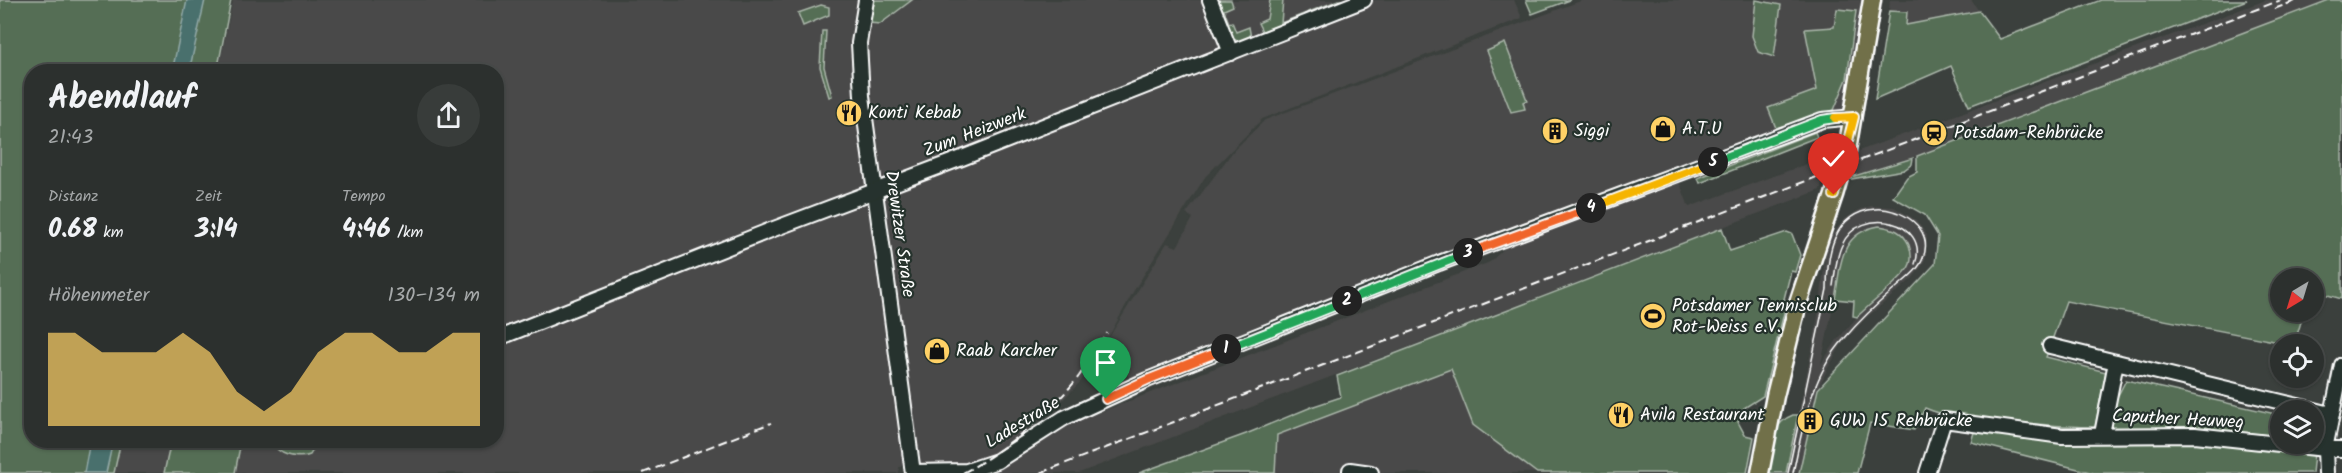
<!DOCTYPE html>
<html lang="de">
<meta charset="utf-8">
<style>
body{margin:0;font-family:Kalam,sans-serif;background:#383c3a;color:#f1f3f6;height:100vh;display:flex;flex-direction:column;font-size:22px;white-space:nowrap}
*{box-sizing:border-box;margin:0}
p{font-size:20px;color:#a6a9aa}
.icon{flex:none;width:33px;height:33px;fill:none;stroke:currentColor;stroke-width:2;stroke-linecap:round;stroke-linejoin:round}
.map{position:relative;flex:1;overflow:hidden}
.details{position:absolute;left:24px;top:64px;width:480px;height:384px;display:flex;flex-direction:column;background:#2c302e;border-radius:24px;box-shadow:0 2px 4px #0004,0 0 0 2px #484b4a}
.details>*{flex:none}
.needle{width:39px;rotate:218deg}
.tools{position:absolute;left:2270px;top:268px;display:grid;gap:12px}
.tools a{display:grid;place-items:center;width:54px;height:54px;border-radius:50%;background:#2c302e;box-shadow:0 2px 4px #0004,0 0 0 2px #484b4a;font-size:30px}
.pin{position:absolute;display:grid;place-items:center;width:51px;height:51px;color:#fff;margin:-62px -26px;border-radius:50% 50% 50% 0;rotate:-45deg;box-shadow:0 0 6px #0007}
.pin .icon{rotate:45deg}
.km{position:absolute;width:30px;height:30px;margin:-15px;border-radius:50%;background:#222;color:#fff;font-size:16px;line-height:30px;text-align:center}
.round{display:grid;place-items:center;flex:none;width:63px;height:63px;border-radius:32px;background:#383c3a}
.head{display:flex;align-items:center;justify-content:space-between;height:102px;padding:0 24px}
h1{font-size:33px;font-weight:600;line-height:45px}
.metrics{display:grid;grid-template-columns:repeat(3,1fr);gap:9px;height:102px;padding:6px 24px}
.metrics div{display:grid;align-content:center}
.metrics b{font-size:26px;font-weight:600}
.metrics small{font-size:16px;font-weight:400}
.metrics p{font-size:16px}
.chart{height:168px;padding:12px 24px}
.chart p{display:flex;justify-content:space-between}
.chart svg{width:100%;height:108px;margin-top:6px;fill:#ffd166;opacity:.7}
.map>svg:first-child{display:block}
</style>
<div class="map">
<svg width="2342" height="473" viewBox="0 0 2342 473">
<rect width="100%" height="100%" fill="#3b403d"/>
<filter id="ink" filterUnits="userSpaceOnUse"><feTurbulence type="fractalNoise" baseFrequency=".0167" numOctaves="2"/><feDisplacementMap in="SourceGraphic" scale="12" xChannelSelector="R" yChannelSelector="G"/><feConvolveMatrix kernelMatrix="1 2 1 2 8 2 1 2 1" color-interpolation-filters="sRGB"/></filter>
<g filter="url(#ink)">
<g fill="#494948" fill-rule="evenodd">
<polygon points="233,0 1514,0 1522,18 1262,119 1205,177 1133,292 1100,353 1081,381 1060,403 995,454 964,464 924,463 899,467 899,473 114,473 121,441 496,441 496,72 218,72"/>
<polygon points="1583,0 1862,0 1847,111 1199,355 1130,379 1107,341 1167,243 1177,247 1193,218 1186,214 1234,150 1265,120"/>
<polygon points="1890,0 1971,0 1979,11 1905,25 1907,12 1889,11"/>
<polygon points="2266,0 2329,0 1909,159 1851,177 1856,152"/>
<polygon points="1831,155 1820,190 1079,473 980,473 995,468 1067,425 1490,262 1508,245 1678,178 1689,207"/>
<path d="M1871,206L1894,207L1916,220L1927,235L1926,257L1922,266L1912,279L1865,319L1842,344L1828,368L1818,389L1799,473H1786L1815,333L1821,296L1825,256L1830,237L1845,219L1859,210ZM1852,237L1899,278L1857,317L1837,340L1821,364L1845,249Z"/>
<polygon points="1451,369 1473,425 1537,473 1275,473 1277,435"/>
</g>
<g fill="#556e54" stroke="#aab6aa" stroke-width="1.5">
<polygon points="0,0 231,0 217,72 32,72 32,441 121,441 114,473 0,473"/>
<polygon points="875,0 912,0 880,24 869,23"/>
<polygon points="1215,0 1231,0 1233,6 1224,10 1229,23 1232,22 1236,32 1249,27 1251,38 1240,42 1229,35"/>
<polygon points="1270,0 1283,0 1281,23 1339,0 1353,0 1274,33 1262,31 1258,23 1267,19"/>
<polygon points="1526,0 1570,0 1532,14"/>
<polygon points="1756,0 1781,5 1774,57 1758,52 1752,36"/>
<polygon points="2101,0 2247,0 1969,106 1951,66 1875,99 1889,11 1907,12 1906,25 1979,11 2000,39"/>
<path d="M2329,0H2342V299L2313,291V279H2280V312H2304L2294,345L2066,301L2046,357L2106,372L2095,427C2062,427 2030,424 1998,421C1973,419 1948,418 1925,408L1914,430L1870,423L1857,473H1799L1818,389L1935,264L1938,236L1925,215L1893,197L1907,177L1917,172V156Z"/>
<polygon points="821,5 829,7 829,15 803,26 798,13"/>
<polygon points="1837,9 1856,11 1847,79 1834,110 1776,128 1768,108 1817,90 1805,29 1834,27"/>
<polygon points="822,31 826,31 824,67 832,96 829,97 820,67"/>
<polygon points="1505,43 1527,100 1523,102 1525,109 1511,112 1487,51"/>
<polygon points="1815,132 1817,137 1700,183 1698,178"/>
<polygon points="1913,158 1912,164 1904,170 1851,179 1851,177"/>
<path d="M1879,226C1893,228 1903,231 1909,245C1911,251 1912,258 1910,264C1906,277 1868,305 1857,317L1853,316L1854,301L1835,299C1841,265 1839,233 1879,226Z"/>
<polygon points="1722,228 1730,251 1787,232 1792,234 1800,255 1795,272 1791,271 1784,299 1787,301 1763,396 1744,408 1738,422 1745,435 1754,437 1747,473 1537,473 1473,425 1451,369 1277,435 1275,473 1139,473 1246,434 1314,406 1341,397 1337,376"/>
<polygon points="2126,380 2280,415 2280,444 2313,444 2313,423 2317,424 2312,473 2094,473 1971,442 1975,429 2096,438"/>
<path d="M1793,415H1798L1786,473H1765C1769,452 1770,423 1793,415Z"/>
<polygon points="171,441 241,441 235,473 164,473"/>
<path d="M276,441H309L313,450L310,455C300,459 283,456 276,448Z"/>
</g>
<g fill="#4a6f6d" stroke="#92a9a7" stroke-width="1.5">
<polygon points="187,0 205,0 189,72 172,72"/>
<polygon points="90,441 113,441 106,473 84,473"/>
</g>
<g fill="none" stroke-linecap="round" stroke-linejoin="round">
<defs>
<g id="minor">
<polyline points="866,0 859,43 862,96 913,473"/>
<polyline points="1210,0 1231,53"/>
<polyline points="496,339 771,230 962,158 1364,0"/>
<polyline points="2050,346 2331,414"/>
<polyline points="2102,434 2116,362"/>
<polyline points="913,472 967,471 997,461 1064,418 1147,380 1439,263 1822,120 1854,117"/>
<polyline points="1350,473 1350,470 1371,473"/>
<polyline points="1927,473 1944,420 2062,436 2195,435 2325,449 2342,449"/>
<polyline points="2326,473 2325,449 2342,365"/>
</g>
<polyline id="major" points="1760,473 1775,396 1798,303 1834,195 1847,150 1872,0"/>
</defs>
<use href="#minor" stroke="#fff" stroke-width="18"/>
<use href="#major" stroke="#fff" stroke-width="21"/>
<use href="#minor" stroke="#26332d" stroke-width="14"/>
<use href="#major" stroke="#71704a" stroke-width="16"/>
<g stroke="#fff" stroke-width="1.5">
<path d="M1833,286C1835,273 1836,257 1842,245C1860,204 1931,221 1915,264"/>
<path d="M1788,473L1827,289C1827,256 1832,213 1875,209C1901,207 1935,228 1923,258C1919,270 1906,279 1896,288C1878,303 1859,321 1844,339C1811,376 1803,426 1793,473"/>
</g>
<g stroke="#fff" stroke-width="2" stroke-dasharray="9 4.5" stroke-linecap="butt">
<polyline points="2274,9 2298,0"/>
<polyline points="643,473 771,423"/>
<path d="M963,473C1003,451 1052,412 1079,376C1089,362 1097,347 1107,333"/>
<polyline points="1040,473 2281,0"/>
</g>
</g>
</g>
<g fill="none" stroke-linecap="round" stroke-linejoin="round" filter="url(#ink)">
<defs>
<polyline id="split-1" points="1106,399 1147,380 1226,349"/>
<polyline id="split-2" points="1226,349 1347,301"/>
<polyline id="split-3" points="1347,301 1468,253"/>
<polyline id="split-4" points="1468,253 1591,208"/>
<polyline id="split-5" points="1591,208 1713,162"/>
<polyline id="split-6" points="1713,162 1822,120 1835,118"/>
<polyline id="split-7" points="1834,195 1854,117 1835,118"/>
</defs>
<use href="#split-1" stroke="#fff" stroke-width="12"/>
<use href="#split-2" stroke="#fff" stroke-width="12"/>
<use href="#split-3" stroke="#fff" stroke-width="12"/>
<use href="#split-4" stroke="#fff" stroke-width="12"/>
<use href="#split-5" stroke="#fff" stroke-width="12"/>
<use href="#split-6" stroke="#fff" stroke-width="12"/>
<use href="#split-7" stroke="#fff" stroke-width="12"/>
<use href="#split-1" stroke="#f0652b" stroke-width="8"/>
<use href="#split-2" stroke="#22a559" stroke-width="8"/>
<use href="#split-3" stroke="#22a559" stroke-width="8"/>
<use href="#split-4" stroke="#f0652b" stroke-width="8"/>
<use href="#split-5" stroke="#f5b400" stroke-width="8"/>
<use href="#split-6" stroke="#22a559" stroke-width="8"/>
<use href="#split-7" stroke="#f5b400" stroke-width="8"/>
</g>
<defs>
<symbol id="restaurant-disc" viewBox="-11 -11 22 22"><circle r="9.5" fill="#ffd166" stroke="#26332d"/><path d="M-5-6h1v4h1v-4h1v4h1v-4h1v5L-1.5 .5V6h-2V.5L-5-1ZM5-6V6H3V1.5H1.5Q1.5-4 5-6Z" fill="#111"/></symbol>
<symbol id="shop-disc" viewBox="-11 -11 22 22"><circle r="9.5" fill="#ffd166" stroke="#26332d"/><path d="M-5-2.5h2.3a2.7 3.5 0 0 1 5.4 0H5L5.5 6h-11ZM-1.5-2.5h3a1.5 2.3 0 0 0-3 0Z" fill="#111"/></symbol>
<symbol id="building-disc" viewBox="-11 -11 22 22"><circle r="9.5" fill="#ffd166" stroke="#26332d"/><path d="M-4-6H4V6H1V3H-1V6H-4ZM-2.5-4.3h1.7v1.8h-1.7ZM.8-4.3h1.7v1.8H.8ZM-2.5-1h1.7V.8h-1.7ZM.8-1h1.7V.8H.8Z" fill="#111"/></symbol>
<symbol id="station-disc" viewBox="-11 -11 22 22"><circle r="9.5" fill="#ffd166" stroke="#26332d"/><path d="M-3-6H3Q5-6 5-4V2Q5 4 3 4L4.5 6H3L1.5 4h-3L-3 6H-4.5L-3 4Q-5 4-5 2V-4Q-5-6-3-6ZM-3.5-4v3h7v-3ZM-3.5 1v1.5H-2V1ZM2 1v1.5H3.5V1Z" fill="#111"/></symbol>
<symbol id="stadium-disc" viewBox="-11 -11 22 22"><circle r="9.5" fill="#ffd166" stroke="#26332d"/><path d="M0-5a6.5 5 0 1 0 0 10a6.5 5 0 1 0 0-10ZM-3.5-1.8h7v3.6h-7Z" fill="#111"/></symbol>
</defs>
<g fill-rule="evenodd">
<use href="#restaurant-disc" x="834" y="98" width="30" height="30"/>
<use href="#shop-disc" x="1648" y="114" width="30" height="30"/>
<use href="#building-disc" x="1540" y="116" width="30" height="30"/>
<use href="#station-disc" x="1919" y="118" width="30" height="30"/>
<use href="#stadium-disc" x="1638" y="301" width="30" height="30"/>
<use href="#shop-disc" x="922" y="336" width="30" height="30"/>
<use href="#restaurant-disc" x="1606" y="400" width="30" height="30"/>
<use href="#building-disc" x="1795" y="406" width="30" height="30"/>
</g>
<g text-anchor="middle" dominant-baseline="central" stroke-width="4.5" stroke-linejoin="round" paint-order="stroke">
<g font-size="18" fill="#fff" stroke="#26332d" text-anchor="start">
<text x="868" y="113">Konti Kebab</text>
<text x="1682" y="129">A.T.U</text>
<text x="1574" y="131">Siggi</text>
<text x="1954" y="133">Potsdam-Rehbrücke</text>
<text x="1672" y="306">Potsdamer Tennisclub<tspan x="1672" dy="21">Rot-Weiss e.V.</tspan></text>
<text x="956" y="351">Raab Karcher</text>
<text x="1640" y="415">Avila Restaurant</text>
<text x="1830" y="421">GUW 15 Rehbrücke</text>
</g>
<g font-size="18" fill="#fff" stroke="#26332d">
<text transform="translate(975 133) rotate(-21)">Zum Heizwerk</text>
<text transform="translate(899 234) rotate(82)">Drewitzer Straße</text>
<text transform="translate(2178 420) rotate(3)">Caputher Heuweg</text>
<text transform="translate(1023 423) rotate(-31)">Ladestraße</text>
</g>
</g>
</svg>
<div class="tools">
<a><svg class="needle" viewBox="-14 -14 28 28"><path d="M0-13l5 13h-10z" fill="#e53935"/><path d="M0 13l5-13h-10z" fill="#a6a9aa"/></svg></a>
<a><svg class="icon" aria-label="locate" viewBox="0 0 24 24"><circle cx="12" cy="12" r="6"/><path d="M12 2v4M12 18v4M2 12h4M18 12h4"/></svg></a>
<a><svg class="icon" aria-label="layers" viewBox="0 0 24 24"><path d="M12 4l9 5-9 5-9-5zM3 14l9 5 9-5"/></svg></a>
</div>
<div class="pin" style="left:1106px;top:399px;background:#1e9e55"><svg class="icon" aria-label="arrive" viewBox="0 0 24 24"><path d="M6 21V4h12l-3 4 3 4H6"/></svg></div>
<div class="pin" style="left:1834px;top:195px;background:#d93025"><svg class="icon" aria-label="check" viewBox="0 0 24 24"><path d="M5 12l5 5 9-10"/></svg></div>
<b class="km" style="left:1226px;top:349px">1</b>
<b class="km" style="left:1347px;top:301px">2</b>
<b class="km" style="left:1468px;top:253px">3</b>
<b class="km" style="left:1591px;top:208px">4</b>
<b class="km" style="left:1713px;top:162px">5</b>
<section class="details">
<div class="head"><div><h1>Abendlauf</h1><p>21:43</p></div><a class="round"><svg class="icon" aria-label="share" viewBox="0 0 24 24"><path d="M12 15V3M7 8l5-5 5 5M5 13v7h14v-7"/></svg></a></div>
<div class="metrics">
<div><p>Distanz</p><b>0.68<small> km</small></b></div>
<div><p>Zeit</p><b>3:14</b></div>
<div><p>Tempo</p><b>4:46<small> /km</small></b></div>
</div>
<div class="chart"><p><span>Höhenmeter</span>130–134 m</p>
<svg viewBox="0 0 160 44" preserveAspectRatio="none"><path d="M0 44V6L10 6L20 14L30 14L40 14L50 6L60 14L70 30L80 38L90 30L100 14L110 6L120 6L130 14L140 14L150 6L160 6V44z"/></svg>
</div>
</section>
</div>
